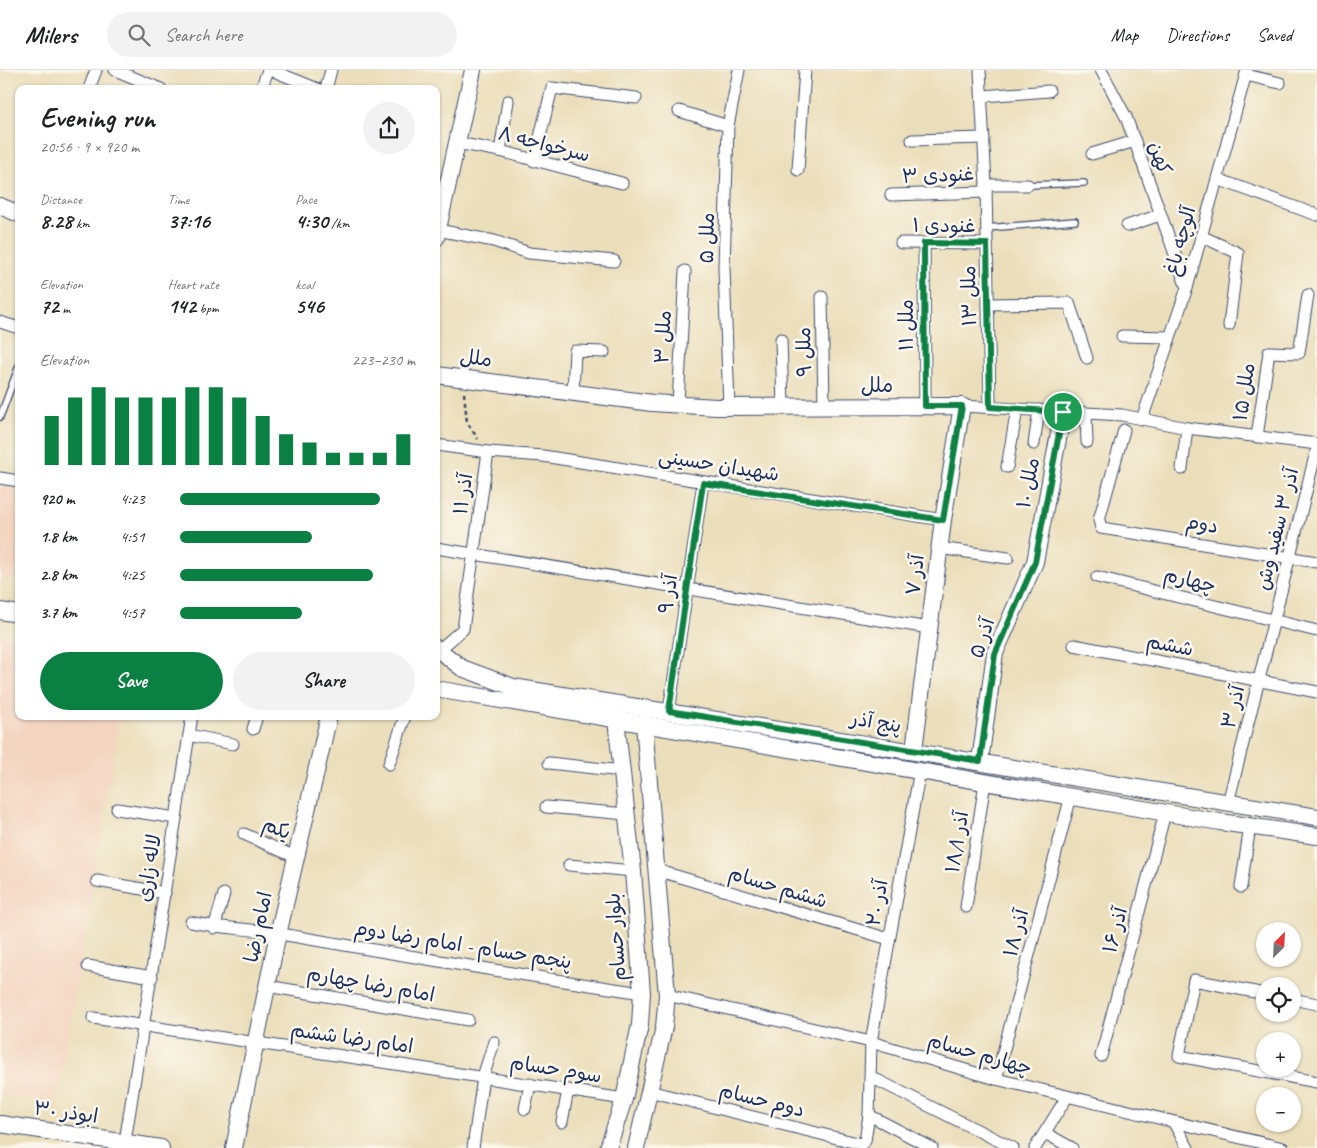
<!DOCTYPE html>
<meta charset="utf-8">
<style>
body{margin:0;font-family:Caveat,"Playpen Sans Arabic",sans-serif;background:#f2f2f2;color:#202124;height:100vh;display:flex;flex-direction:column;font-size:19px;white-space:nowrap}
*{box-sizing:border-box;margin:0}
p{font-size:16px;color:#757577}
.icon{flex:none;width:28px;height:28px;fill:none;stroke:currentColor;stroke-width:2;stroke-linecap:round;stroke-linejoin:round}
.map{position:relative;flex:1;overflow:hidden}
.panel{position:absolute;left:15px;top:15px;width:425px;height:635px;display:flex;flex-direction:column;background:#fff;border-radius:10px;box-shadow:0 1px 4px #0004}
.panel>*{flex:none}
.needle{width:32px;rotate:24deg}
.fabs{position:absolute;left:1256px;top:852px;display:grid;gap:10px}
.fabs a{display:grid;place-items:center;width:45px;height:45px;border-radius:50%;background:#fff;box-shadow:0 1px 4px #0004;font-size:25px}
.pin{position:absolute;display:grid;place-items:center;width:42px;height:42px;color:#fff;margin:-21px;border:2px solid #fff;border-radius:50%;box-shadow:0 1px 5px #0007}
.round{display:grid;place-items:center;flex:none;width:52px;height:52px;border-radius:26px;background:#f2f2f2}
.head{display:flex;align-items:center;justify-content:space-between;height:85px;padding:0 25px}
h1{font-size:28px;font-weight:800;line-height:38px}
.stats{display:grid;grid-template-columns:repeat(3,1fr);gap:8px;height:85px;padding:5px 25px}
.stats div{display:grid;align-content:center}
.stats b{font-size:21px;font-weight:800}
.stats small{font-size:14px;font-weight:400}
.stats p{font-size:14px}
.chart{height:140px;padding:10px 25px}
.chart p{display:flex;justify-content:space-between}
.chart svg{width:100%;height:90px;margin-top:5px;stroke:#0b8043;stroke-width:6}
.primary-button{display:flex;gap:10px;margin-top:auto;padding:10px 25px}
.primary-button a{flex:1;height:58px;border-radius:30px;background:#0b8043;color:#fff;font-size:20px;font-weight:800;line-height:58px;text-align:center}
.primary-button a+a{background:#f2f2f2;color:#202124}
ul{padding:0 25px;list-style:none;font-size:16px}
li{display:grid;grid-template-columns:80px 60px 1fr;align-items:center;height:38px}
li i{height:12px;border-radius:6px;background:#0b8043}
header{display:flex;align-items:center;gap:30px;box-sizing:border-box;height:70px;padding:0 25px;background:#fff;border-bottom:1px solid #e0e0e0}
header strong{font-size:24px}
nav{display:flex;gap:28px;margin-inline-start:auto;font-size:18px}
.search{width:350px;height:45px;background:#f2f2f2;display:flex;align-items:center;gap:12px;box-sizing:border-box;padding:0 18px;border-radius:28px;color:#757577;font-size:19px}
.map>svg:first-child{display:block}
</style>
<header>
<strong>Milers</strong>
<div class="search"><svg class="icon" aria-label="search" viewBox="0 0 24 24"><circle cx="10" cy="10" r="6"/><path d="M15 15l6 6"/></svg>Search here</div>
<nav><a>Map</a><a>Directions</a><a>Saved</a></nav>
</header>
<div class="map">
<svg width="1317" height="1078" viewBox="0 0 1317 1078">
<rect width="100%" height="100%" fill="#fbf7ec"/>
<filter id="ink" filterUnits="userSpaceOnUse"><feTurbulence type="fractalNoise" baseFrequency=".02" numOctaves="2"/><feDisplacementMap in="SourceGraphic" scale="10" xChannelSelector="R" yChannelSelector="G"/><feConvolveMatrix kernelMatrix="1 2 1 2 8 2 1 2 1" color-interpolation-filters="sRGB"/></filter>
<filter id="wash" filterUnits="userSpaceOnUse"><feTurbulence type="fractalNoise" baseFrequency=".0096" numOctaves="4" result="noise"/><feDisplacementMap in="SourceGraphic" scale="20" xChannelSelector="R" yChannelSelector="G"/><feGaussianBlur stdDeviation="1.12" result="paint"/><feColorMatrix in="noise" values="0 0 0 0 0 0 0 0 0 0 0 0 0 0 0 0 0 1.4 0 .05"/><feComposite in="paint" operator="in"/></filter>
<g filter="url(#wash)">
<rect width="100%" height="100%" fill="#ebdeba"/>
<g fill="#f3d4bf">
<polygon points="0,417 19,419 19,510 0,508"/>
<polygon points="0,566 19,569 19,646 120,646 57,1033 0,1024"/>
</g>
</g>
<g filter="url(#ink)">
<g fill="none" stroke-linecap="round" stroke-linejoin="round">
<defs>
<g id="lane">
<polyline points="1028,115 1084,113"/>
<polyline points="987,158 1075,151"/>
<polyline points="0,347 19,296"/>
</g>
<g id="street">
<polyline points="115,0 161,19"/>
<polyline points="271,0 318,19"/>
<polyline points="980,0 986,115 990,337"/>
<polyline points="1101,0 1126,47 1187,218"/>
<polyline points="1246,5 1280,13"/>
<polyline points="89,19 96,0"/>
<polyline points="261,19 268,0"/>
<polyline points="326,19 331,0"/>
<polyline points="982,26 1049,21"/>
<polyline points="679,41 728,56"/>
<polyline points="912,70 984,68"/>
<polyline points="457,73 500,81 622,113"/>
<polyline points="500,81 508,31"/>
<polyline points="1092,84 1135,71"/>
<polyline points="534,91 552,18 636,28"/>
<polyline points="798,100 805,0"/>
<polyline points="1217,109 1317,145"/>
<polyline points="986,115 1028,115"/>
<polyline points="891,125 986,122"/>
<polyline points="1127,156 1160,145"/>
<polyline points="438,160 494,171 529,183 614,191"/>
<polyline points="1201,166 1238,183 1229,255"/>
<polyline points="901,173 987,174"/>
<polyline points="924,173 925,336"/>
<polyline points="822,227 824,337"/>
<polyline points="988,234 1069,233 1087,288"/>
<polyline points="0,252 19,258"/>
<polyline points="1122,266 1170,267"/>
<polyline points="781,269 783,337"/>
<polyline points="573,322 575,281 604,282"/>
<polyline points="678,334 685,201"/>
<polyline points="962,336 1122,345 1187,358 1317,374"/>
<polyline points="729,337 724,198 728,56 739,0"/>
<polyline points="1086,343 1087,372"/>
<polyline points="1142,349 1187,218 1247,0"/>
<polyline points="1124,360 1099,450 1101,458 1317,492"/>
<polyline points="1257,367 1269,282 1299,283 1308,225"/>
<polyline points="1034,374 1039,340"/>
<polyline points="436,375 488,382 543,386 943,450"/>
<polyline points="1007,397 1017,339"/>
<polyline points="1182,399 1187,358"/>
<polyline points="0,408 19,411"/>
<polyline points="436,478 929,558"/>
<polyline points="939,478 1008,488"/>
<polyline points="1097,507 1317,561"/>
<polyline points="1074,575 1317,622"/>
<polyline points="439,580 463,559 488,382"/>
<polyline points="669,641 703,413"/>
<polyline points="253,659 257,646"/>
<polyline points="189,665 233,674"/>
<polyline points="549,693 622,701"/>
<polyline points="389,694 405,646"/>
<polyline points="1228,733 1317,378"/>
<polyline points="546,737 627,744"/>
<polyline points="117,739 176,748"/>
<polyline points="244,764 295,787"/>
<polyline points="569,795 633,801"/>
<polyline points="656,800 889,869"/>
<polyline points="97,811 165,823"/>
<polyline points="1241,817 1250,756"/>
<polyline points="966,837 985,712"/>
<path d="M191,852C221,859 251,858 281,864C401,885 521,905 642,923"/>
<polyline points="214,858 224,824"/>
<polyline points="88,896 152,907"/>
<polyline points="267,916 468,950"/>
<polyline points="1265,924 1194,910 1179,986 1317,1012"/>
<polyline points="667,925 871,972 996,1009 1283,1078"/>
<polyline points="1292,929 1317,934"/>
<polyline points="93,948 624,1029"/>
<polyline points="1101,986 1165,743"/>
<polyline points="871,1007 1013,1078"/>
<polyline points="996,1009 1071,726"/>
<polyline points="649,1021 861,1074 865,1071 869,1045 871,972 920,700"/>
<polyline points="525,1039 530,1014"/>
<polyline points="869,1045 932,1078"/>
<polyline points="562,1052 568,1020"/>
<polyline points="1174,1053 1188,1078"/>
<polyline points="1045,1063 1072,1078"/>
<polyline points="124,1078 192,646"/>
<polyline points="473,1078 483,1007 494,972"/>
<polyline points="1035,1078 1067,1027"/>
</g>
<g id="secondary">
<polyline points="0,136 19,144"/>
<polyline points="436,168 473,0"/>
<polyline points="436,305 652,333 716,337 962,336 943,450 914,680"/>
<polyline points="0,541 19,544"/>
<polyline points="436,578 462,598 513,617 1317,747"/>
<polyline points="436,619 1220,752 1317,766"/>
<polyline points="980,691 995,583 1035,492 1063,342"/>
<polyline points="0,1054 161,1078"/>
<polyline points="234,1078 276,873 329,646"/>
<polyline points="608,1078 624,1029 640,955 642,923 633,801 616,649"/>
<polyline points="636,1078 664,957 667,925 644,653"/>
</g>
</defs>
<use href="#lane" stroke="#3a496c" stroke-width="8"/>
<use href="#street" stroke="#3a496c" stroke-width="13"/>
<use href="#secondary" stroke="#3a496c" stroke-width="18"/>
<polyline stroke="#3a496c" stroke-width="2.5" stroke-dasharray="4 4" stroke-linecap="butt" points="464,323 467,352 478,369"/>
<use href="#lane" stroke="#fff" stroke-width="5.5"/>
<use href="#street" stroke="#fff" stroke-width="11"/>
<use href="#secondary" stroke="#fff" stroke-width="16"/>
</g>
</g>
<g fill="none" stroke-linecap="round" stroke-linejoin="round" filter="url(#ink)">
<defs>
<polygon id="route" points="924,173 987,174 990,337 1063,342 1035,492 995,584 980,691 669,641 703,413 943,450 962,336 925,336"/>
</defs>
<use href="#route" stroke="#fff" stroke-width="10"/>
<use href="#route" stroke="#0b8043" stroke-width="6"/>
</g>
<g text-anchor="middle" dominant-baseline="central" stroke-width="5" stroke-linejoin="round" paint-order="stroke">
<g font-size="20" fill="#1b2f5e" stroke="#fbf7ec">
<text transform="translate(544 74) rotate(14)">۸ سرخواجه</text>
<text transform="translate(1160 88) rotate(71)">کهن</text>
<text transform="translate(938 105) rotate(-2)">۳ غنودی</text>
<text x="944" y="155">۱ غنودی</text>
<text transform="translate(707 168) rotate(-89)">ملل ۵</text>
<text transform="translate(1180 171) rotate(-75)">آلوچه باغ</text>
<text transform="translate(969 226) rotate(-91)">ملل ۱۳</text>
<text transform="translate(906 255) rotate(-90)">۱۱ ملل</text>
<text transform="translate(663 267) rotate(-87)">ملل ۳</text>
<text transform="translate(804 282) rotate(-91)">ملل ۹</text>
<text transform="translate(476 288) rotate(7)">ملل</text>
<text x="877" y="315">ملل</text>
<text transform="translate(1244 322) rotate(-82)">ملل ۱۵</text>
<text transform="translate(719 395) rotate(9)">شهیدان حسینی</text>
<text transform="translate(1028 413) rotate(-79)">۱۰ ملل</text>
<text transform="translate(463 424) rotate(-82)">آذر ۱۱</text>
<text transform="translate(1202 454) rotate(9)">دوم</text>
<text transform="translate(1277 459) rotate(-76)">آذر ۳ سفید وش</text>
<text transform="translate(915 505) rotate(-83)">آذر ۷</text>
<text transform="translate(1190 510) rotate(14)">چهارم</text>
<text transform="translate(668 524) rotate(-82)">۹ آذر</text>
<text transform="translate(982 568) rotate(-72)">آذر ۵</text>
<text transform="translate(1170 575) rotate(11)">ششم</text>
<text transform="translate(1233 637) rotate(-76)">۳ آذر</text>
<text transform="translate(876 652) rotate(9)">پنج آذر</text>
<text transform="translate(277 758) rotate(24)">یکم</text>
<text transform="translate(957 772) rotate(-81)">۱۸/۱ آذر</text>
<text transform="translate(149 798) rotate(-81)">لاله زاری</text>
<text transform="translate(778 817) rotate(17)">ششم حسام</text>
<text transform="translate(877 833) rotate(-80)">۲۰ آذر</text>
<text transform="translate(258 857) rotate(-78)">امام رضا</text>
<text transform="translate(1115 860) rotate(-75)">۱۶ آذر</text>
<text transform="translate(1016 863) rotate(-75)">۱۸ آذر</text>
<text transform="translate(616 867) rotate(-94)">بلوار حسام</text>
<text transform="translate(463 875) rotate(9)">پنجم حسام - امام رضا دوم</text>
<text transform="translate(371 914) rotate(10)">امام رضا چهارم</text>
<text transform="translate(352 968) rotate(8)">امام رضا ششم</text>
<text transform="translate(980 984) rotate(16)">چهارم حسام</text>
<text transform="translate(556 999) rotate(9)">سوم حسام</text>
<text transform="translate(762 1030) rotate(14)">دوم حسام</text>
<text transform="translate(66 1042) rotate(8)">ابوذر ۳۰</text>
</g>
</g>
</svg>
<div class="fabs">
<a><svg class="needle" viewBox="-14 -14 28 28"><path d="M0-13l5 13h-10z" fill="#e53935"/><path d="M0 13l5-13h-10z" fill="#757577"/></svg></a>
<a><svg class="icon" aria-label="locate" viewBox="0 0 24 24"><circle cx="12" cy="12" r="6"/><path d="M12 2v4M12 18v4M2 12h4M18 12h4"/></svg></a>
<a>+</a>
<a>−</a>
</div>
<div class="pin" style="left:1063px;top:342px;background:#1e9e55"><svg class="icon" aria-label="arrive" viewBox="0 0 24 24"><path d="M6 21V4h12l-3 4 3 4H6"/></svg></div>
<section class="panel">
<div class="head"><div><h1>Evening run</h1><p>20:56 · 9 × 920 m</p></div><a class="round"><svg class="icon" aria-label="share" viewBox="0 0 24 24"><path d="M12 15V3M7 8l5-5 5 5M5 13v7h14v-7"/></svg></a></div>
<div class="stats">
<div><p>Distance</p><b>8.28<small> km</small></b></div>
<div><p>Time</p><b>37:16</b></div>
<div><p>Pace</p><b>4:30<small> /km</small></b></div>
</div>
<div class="stats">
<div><p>Elevation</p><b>72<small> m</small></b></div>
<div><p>Heart rate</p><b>142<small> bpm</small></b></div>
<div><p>kcal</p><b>546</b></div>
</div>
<div class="chart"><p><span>Elevation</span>223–230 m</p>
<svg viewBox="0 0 160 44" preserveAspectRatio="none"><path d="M5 44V20M15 44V11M25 44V6M35 44V11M45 44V11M55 44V11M65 44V6M75 44V6M85 44V11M95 44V20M105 44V29M115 44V33M125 44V38M135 44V38M145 44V38M155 44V29"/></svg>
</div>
<ul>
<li><b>920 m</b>4:23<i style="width:85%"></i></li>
<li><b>1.8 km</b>4:51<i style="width:56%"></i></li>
<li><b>2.8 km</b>4:25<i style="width:82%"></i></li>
<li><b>3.7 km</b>4:57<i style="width:52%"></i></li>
</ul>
<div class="primary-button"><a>Save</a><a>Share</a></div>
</section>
</div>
